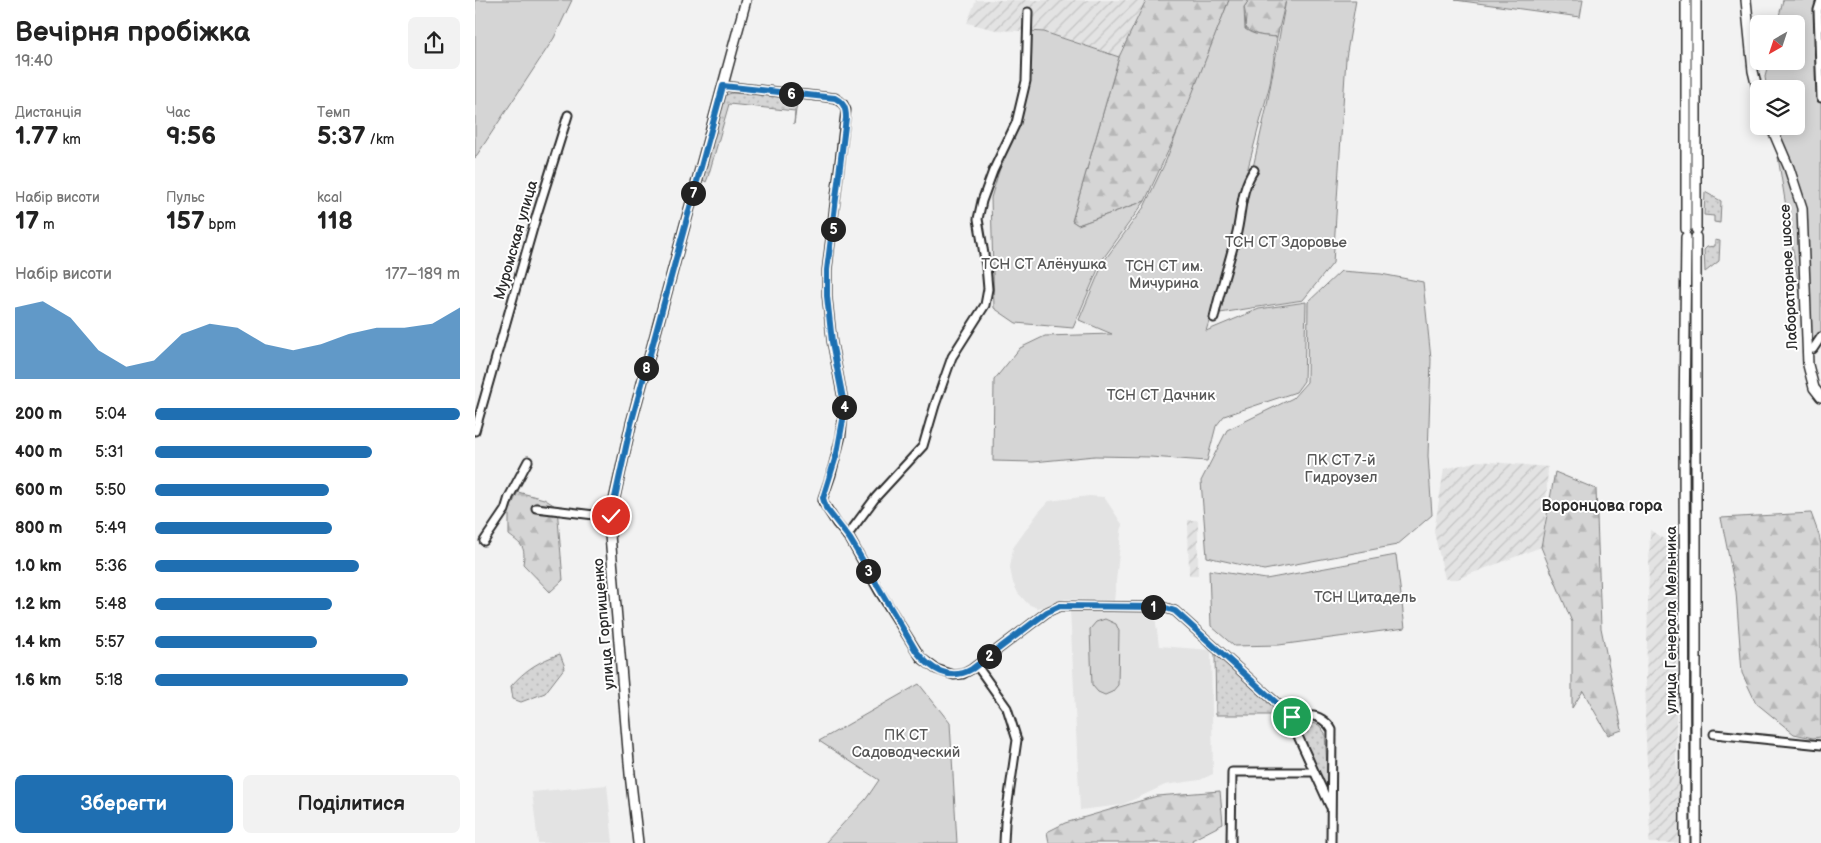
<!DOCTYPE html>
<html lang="uk">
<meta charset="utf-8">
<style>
body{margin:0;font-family:"Balsamiq Sans",sans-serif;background:#f2f2f2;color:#222;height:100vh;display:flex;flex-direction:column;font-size:19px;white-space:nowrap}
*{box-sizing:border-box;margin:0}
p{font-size:16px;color:#767676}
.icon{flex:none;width:28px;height:28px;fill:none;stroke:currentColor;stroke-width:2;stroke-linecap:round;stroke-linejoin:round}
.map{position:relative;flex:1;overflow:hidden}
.side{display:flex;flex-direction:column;background:#fff;width:475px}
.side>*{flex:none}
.needle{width:32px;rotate:219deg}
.buttons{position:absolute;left:1275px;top:15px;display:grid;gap:10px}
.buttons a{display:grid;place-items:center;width:55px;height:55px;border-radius:8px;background:#fff;box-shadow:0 2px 12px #0003;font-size:25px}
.pin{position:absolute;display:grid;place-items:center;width:42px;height:42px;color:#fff;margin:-21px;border:2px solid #fff;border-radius:50%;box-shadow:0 1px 5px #0007}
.km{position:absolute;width:25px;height:25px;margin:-12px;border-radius:50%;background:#222;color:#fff;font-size:14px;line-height:25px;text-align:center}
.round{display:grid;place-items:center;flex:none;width:52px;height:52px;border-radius:8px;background:#f2f2f2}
.head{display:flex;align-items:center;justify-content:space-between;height:85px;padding:0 15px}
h1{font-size:28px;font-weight:600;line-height:38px}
.figures{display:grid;grid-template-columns:repeat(3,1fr);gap:8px;height:85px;padding:5px 15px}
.figures div{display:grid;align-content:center}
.figures b{font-size:25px;font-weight:600}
.figures small{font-size:14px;font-weight:400}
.figures p{font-size:14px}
.chart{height:140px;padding:10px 15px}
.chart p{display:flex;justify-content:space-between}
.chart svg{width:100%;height:90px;margin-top:5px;fill:#1f6fb2;opacity:.7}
.action{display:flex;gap:10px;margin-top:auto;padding:10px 15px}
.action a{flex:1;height:58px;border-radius:8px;background:#1f6fb2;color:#fff;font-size:20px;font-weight:600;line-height:58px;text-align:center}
.action a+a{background:#f2f2f2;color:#222}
ul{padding:0 15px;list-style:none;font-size:16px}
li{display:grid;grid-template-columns:80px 60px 1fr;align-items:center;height:38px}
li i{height:12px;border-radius:6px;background:#1f6fb2}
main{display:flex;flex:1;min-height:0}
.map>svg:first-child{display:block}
</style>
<main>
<section class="side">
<div class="head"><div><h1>Вечірня пробіжка</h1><p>19:40</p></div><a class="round"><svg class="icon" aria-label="share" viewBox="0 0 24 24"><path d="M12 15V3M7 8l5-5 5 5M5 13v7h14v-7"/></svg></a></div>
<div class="figures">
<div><p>Дистанція</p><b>1.77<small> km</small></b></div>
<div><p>Час</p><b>9:56</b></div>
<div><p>Темп</p><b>5:37<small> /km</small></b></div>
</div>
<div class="figures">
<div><p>Набір висоти</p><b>17<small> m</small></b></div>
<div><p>Пульс</p><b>157<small> bpm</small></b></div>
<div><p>kcal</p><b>118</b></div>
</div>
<div class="chart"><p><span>Набір висоти</span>177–189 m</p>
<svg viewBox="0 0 160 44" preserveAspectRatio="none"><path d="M0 44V9L10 6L20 14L30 30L40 38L50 35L60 22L70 17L80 19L90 27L100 30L110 27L120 22L130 19L140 19L150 17L160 9V44z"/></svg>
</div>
<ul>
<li><b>200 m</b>5:04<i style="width:100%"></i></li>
<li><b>400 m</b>5:31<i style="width:71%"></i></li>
<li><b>600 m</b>5:50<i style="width:57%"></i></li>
<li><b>800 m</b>5:49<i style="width:58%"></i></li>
<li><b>1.0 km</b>5:36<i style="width:67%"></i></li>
<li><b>1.2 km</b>5:48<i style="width:58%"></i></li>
<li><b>1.4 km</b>5:57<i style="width:53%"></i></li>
<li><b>1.6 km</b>5:18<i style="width:83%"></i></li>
</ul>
<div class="action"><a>Зберегти</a><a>Поділитися</a></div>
</section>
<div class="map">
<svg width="1346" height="843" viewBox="0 0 1346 843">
<defs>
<pattern id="industrial-furrows" width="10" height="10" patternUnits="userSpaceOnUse" patternTransform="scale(1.25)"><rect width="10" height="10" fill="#e3e3e3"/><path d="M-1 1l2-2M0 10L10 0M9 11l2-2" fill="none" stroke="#c3c3c3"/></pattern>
<pattern id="grass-dots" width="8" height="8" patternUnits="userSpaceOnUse" patternTransform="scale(1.25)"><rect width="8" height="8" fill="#d5d5d5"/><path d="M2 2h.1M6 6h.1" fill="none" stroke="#b7b7b7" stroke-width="1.8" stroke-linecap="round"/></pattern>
<pattern id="forest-firs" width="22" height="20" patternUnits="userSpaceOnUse" patternTransform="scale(1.25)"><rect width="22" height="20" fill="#d5d5d5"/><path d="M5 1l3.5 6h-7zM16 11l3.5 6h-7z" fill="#b7b7b7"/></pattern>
</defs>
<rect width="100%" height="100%" fill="#f2f2f2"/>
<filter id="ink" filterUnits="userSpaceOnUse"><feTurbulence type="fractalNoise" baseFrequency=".02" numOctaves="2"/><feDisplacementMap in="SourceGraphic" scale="10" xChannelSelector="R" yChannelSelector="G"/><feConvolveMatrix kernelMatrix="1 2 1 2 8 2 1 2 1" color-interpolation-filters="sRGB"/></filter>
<g filter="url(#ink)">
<g fill="#e3e3e3">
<polygon points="614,496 629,497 647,524 639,601 590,599 578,605 562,608 553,604 543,593 538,583 535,568 538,548 563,513 574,501"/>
<polygon points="679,608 684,646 736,650 738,774 725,780 690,785 647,805 605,810 595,610"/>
<polygon points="132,785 138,843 63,843 57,792"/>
</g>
<g fill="url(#industrial-furrows)">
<polygon points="501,0 671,0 644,57 569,32 521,30 492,23"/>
<polygon points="1004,461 1073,467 1070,522 1066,547 982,579 970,579 959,532 969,469"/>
<polygon points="713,520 723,520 723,575 714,575"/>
<polygon points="1175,530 1202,548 1201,762 1204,779 1204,843 1174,843 1175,833 1170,717"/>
</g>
<g fill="url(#grass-dots)" stroke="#808080">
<polygon points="1215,0 1218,0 1218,221 1216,222"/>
<polygon points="257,93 319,97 322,103 319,124 320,111 254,104 233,177 231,182 225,178 246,99 250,95"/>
<polygon points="1230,192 1246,201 1245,223 1239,222 1239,216 1229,215"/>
<polygon points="1240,240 1245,241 1244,261 1230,272 1229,250 1232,247 1240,246"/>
<polygon points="1215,250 1215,514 1211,514"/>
<path d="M85,654L90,667L70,693L46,702L38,699L36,686C50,670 64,661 85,654Z"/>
<polygon points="740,654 809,715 741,715"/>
<polygon points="838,723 844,725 850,733 853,784 851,786 850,786 827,739 827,729 831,725"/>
</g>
<g fill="url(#forest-firs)" stroke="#808080">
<polygon points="671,0 754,0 708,119 670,201 603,225 597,221 644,57"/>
<path d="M774,0H811L802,37C791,36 779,36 770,28L771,17L769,7Z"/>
<polygon points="1080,472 1121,489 1126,628 1147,730 1133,735 1108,691 1097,708 1097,622 1066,547"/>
<path d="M43,492L69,499L82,507L88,580L75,592L48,564C51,547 47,545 34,535V511Z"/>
<polygon points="1336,513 1344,535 1346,545 1346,737 1338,738 1319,734 1281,703 1267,673 1261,592 1246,518"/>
<polygon points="745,791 748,824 717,840 718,843 574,843 572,832 590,823 682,796"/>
</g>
<g fill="#d5d5d5" stroke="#808080">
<polygon points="0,0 97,0 79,38 0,158"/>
<path d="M754,0H774L769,7L770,29C779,36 791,36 802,37L795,84L763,206L751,267L731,331L784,309L831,302L829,381L821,392L749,416L741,426L732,461L675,457L620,456L558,462L518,461L519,380L545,348L570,336L637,334L604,320L629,261L669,207L690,163Z"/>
<polygon points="811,0 881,0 871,58 858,263 828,300 745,313 791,110"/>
<polygon points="980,0 1108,0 1105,17"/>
<polygon points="1308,0 1346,0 1346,341 1333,343 1298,126 1321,126 1321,89 1292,89 1290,77 1294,61 1321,61 1321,24 1302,24"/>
<polygon points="555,31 569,32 644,57 597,221 603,225 670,201 627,260 598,328 541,323 519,308 516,198 551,81"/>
<polygon points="866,271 906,274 948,282 956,359 953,456 957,515 922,545 789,570 732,557 726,481 752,430 818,398 832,382 833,302"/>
<polygon points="921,555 930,628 804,645 759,646 736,626 734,570 791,579"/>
<polygon points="630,619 641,624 644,631 643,685 637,692 630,695 623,692 617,685 615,629 621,622"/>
<polygon points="444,684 475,723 482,843 350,843 391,799 404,780 344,741"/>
</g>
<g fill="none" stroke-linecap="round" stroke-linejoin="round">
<defs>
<g id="minor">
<polyline points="1346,0 1343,10 1346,98"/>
<polyline points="248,86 360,98 368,104 371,110 352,270 352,296 357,342 369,405 366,436 356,475 348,498 348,502 362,524 375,539 404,591 446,658 461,669 479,675 488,674 497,669 572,612 585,606 688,607 700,611 817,717 825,721"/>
<path d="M739,318C745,290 754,263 761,236C767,214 765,190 779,170"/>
<polyline points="1338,349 1346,337"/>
<polyline points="0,431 62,214 93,115"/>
<polyline points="61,508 136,517"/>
<polyline points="372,536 401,497 448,446 460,405 477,357 510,305 513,289 511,266 503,219 507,201 518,171 541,123 551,81 553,12"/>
<polyline points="9,541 30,510 34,497 53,461"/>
<polyline points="502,666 532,708 542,740 530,823 529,843"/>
<polyline points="1239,734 1346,745"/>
<path d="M855,806L822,734C821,709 847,712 857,730L856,843"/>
<polyline points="756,843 757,772 838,772"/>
</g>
<g id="major">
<polyline points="1211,0 1211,229"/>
<polyline points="1221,0 1221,229"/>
<polyline points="1271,0 1278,71 1284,96"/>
<polyline points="1296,126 1314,168 1327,208 1333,365 1339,388 1346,397"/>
<polyline points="163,843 155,774 134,523 156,424 271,0"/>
<polyline points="1210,843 1209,423 1211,237"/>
<polyline points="1221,843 1221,237"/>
</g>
</defs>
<use href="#minor" stroke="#2b2b2b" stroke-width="11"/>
<use href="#major" stroke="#2b2b2b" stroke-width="12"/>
<use href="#minor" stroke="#fff" stroke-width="7"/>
<use href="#major" stroke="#fff" stroke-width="9"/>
</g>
</g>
<g fill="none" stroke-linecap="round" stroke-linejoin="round" filter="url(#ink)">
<defs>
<path id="route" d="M136,516L156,424L248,86L360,98C369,103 371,108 371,118L352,270V296L357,342L369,404L368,420L362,453L348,498L351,508L375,539L441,651C455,669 475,682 497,669L572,612L585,606L688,607L700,611L817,717"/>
</defs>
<use href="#route" stroke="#fff" stroke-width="10"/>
<use href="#route" stroke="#1f6fb2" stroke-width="6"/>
</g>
<g text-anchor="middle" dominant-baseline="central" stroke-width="4" stroke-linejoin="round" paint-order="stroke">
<g font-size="15" fill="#2b2b2b" stroke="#fff">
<text transform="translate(41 240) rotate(-74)">Муромская улица</text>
<text transform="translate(1314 277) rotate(-93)">Лабораторное шоссе</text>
<text transform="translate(1196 620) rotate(-90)">улица Генерала Мельника</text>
<text transform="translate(129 624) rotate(-95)">улица Горпищенко</text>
</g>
<g font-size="15" fill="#565656" stroke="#fff">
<text x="811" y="242">ТСН СТ Здоровье</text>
<text x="569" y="264">ТСН СТ Алёнушка</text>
<text x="689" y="266">ТСН СТ им.<tspan x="689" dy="17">Мичурина</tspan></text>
<text x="686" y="395">ТСН СТ Дачник</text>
<text x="866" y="460">ПК СТ 7-й<tspan x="866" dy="17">Гидроузел</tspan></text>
<text x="890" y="597">ТСН Цитадель</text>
<text x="431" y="735">ПК СТ<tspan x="431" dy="17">Садоводческий</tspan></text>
</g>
<g font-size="16" font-weight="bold" fill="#2b2b2b" stroke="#fff">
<text x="1127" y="506">Воронцова гора</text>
</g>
</g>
</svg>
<div class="buttons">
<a><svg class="needle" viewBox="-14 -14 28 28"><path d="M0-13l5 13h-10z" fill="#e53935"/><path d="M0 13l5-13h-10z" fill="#767676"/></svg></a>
<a><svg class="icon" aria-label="layers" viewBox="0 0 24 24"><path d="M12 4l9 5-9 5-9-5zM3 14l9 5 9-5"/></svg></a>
</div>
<div class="pin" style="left:817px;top:717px;background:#1e9e55"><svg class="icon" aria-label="arrive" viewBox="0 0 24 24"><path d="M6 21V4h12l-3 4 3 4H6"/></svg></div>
<div class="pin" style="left:136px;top:516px;background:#d93025"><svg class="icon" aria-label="check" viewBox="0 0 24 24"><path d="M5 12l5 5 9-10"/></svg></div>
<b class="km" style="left:678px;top:607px">1</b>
<b class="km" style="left:514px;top:656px">2</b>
<b class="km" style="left:393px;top:571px">3</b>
<b class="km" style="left:369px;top:407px">4</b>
<b class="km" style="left:358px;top:229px">5</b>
<b class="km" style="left:316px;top:94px">6</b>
<b class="km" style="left:218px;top:193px">7</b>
<b class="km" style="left:171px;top:368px">8</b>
</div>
</main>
